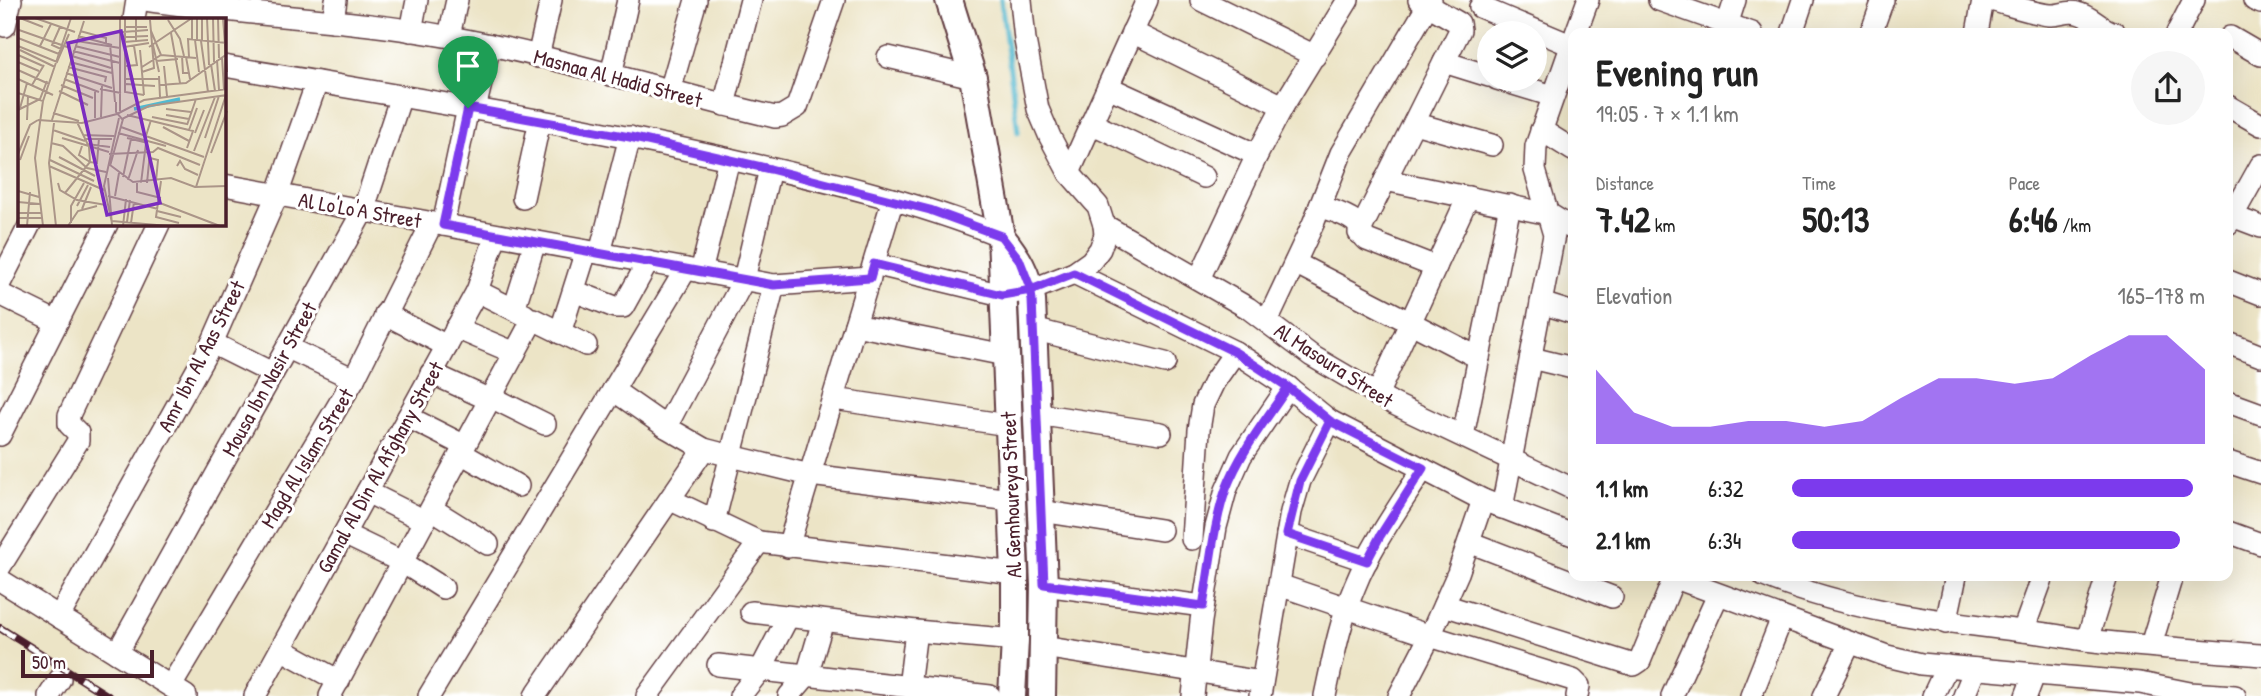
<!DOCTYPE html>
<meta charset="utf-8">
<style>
body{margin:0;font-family:"Patrick Hand",sans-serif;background:#f6f6f6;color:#222;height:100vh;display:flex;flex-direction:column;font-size:26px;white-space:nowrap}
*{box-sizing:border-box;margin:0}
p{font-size:23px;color:#767676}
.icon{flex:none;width:38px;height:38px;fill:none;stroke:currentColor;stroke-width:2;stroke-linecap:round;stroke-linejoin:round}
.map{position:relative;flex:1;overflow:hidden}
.side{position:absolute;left:1568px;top:28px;width:665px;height:553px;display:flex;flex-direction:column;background:#fff;border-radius:14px;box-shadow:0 7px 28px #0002}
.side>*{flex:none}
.controls{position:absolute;left:1477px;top:21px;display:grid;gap:14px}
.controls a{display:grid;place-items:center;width:70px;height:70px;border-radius:50%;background:#fff;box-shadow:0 7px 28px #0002;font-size:35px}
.scale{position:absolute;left:21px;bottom:18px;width:133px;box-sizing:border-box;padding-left:7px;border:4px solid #4a1f2b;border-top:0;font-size:19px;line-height:24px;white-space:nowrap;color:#4a1f2b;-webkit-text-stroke:5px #fff;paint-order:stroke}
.pin{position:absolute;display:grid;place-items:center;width:60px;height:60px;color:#fff;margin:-72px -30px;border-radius:50% 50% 50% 0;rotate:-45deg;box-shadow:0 0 7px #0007}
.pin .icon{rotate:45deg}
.round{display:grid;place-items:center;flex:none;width:74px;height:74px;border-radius:37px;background:#f6f6f6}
.head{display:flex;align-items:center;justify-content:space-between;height:119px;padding:0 28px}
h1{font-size:38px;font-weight:700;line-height:52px}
.metrics{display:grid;grid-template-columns:repeat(3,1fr);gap:10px;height:119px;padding:7px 28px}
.metrics div{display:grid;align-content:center}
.metrics b{font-size:35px;font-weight:700}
.metrics small{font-size:19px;font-weight:400}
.metrics p{font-size:19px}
.chart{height:196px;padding:14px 28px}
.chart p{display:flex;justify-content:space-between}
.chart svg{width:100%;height:126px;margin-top:7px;fill:#7c3aed;opacity:.7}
ul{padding:0 28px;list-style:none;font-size:23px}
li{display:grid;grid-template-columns:112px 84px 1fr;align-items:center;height:52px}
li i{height:18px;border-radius:9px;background:#7c3aed}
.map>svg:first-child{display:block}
</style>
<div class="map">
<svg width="2261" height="696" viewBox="0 0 2261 696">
<rect width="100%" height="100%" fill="#fff"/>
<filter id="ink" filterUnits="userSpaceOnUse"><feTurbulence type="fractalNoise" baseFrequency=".0143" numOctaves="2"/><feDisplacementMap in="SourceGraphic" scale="14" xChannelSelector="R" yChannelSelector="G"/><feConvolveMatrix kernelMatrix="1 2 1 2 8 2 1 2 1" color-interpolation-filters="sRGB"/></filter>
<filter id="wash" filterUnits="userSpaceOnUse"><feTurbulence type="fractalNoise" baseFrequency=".00686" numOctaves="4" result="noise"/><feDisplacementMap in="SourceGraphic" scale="28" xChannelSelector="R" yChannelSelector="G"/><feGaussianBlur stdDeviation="1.57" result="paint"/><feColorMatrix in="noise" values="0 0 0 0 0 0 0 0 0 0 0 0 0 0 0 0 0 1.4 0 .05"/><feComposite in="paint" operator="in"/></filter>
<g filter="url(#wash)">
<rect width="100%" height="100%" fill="#ece4c6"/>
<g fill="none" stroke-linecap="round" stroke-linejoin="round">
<polyline stroke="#52b9d0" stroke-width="5" points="1001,0 1018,132"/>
</g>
</g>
<g filter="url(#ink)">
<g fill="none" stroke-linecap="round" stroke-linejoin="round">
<defs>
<g id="minor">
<path d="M144,0C246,16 349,18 450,37C560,57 667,92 775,117L782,116L797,107L834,0"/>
<polyline points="1201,0 1315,56"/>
<polyline points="1659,0 1752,33"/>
<path d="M1991,0C2010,5 2031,13 2050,15C2059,16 2068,10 2077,13C2092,16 2099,29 2115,33"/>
<polyline points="2254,0 2261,3"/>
<polyline points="1480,7 1573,46"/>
<polyline points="134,19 137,0"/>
<polyline points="333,21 336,0"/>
<polyline points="1727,25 1735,0"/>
<polyline points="5,26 11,0"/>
<polyline points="411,31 417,0"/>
<polyline points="1132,32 1283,106"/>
<polyline points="1576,33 1588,0"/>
<polyline points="1792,33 1803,0"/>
<polyline points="1871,33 1883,0"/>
<polyline points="1977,33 1983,0"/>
<polyline points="2177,33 2194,0"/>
<polyline points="449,36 457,0"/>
<polyline points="2230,37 2261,55"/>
<polyline points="538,57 551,0"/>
<polyline points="888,57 973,77"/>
<polyline points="1444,62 1489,76"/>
<path d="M224,66C392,95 559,121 725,158C818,179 912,200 1001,236"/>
<polyline points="611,75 628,0"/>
<polyline points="1497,79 1553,96"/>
<polyline points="1108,87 1257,155"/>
<polyline points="670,91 696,0"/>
<polyline points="724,105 751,0"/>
<polyline points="2228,106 2261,125"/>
<polyline points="475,109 490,45"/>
<polyline points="1091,123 1204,177"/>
<polyline points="1414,123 1492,145"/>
<polyline points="1541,130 1573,150"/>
<polyline points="1069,173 1147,0"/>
<polyline points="1385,180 1549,214 1573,229"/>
<polyline points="224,185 774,285 870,278"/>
<polyline points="523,198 540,120"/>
<path d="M1320,206C1330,210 1345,214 1354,221C1361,226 1360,234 1367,240L1436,267"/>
<polyline points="2232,216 2261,227"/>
<polyline points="2228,224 2261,165"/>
<polyline points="443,225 468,108"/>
<polyline points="1104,225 1248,308 1312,356 1394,404 1573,489"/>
<polyline points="1359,233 1460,30 1459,23 1419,0"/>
<polyline points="600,253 630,137"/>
<polyline points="1295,263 1479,358"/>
<polyline points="874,264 1002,295 1031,290 1074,273 1091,261 1100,249 1105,235 1104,225 1098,206 1069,173 1050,137 1038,109 1025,40 1021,0"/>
<polyline points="701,272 729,159"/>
<polyline points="1074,273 1235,352 1288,387 1330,421 1483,500 1573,535"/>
<polyline points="1199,279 1257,155 1283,106 1348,0"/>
<polyline points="2228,281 2261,294"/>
<polyline points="0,283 30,224"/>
<polyline points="477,291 525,315"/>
<polyline points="574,291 615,307 623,307 648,262"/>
<polyline points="0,294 57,322"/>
<polyline points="1541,303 1573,313"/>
<polyline points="514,309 535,242"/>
<polyline points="385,314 447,346"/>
<polyline points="1267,322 1313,224 1341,153 1431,0"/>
<polyline points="855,325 1005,355"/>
<polyline points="456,328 515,353"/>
<polyline points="1033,329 1165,363"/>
<polyline points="560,333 586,251"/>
<polyline points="212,343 272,373"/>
<polyline points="2228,343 2261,356"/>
<polyline points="288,348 354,379"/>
<polyline points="1531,358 1573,368"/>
<polyline points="431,373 490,400"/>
<polyline points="613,390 666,427 704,449 731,456 810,475 1011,500"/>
<polyline points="1377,395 1468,197"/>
<polyline points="491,397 545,424"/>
<polyline points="834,399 1008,425"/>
<polyline points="2228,402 2261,414"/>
<polyline points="1037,414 1161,433"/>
<polyline points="408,417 465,446"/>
<polyline points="666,427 744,279 770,169"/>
<polyline points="0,435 107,224"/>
<polyline points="1463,436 1510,205"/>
<polyline points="461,453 518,486"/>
<polyline points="2228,462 2261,473"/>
<polyline points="367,492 425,521"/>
<polyline points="671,500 759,542 1015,573"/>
<polyline points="1502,508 1554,235 1535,170 1536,146 1573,41"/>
<polyline points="432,509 488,544"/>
<polyline points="1041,511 1161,530"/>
<polyline points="714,522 774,285"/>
<polyline points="2228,532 2261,544"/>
<polyline points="344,534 402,562 443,588"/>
<polyline points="1287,534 1367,561"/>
<polyline points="1192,539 1199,430 1203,405 1214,382 1235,352"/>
<polyline points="1469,542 1612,597"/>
<polyline points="788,547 893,199"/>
<polyline points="0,567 78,441 78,433 69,424 69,415 159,224"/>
<polyline points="1670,576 1887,656 1921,664 2140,683 2190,693 2235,696"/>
<path d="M1764,576C1846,610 1936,621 2023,631C2044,633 2065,637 2086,640C2144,647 2203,650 2261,655"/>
<polyline points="0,580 186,696"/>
<polyline points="1044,585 1203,606"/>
<polyline points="1279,585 1430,636 1573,680 1579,686 1577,696"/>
<polyline points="1444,605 1634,665 1640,661 1674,578"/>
<polyline points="751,612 916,631 1015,640"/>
<polyline points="59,617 212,343 277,195 317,82"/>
<polyline points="1946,623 1956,576"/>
<polyline points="2023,631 2043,576"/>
<polyline points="2087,640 2107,576"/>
<polyline points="2151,645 2172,576"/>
<polyline points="1043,647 1262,682"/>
<polyline points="281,649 339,681"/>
<polyline points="117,653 363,211 401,96"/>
<polyline points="718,665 990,696"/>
<polyline points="171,686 354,379 432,223"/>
<polyline points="909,687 916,631"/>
<polyline points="49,696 60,679"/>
<polyline points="255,696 477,291 496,235"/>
<polyline points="330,696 533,319 586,345"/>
<polyline points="429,696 686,269"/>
<polyline points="535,696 704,449"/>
<polyline points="647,696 759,542"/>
<polyline points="740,696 761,669 788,617"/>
<polyline points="789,696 807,675 823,621"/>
<polyline points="1193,696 1201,621 1216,527 1226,490 1241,456 1288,387"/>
<polyline points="1260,696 1291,512 1300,481 1330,421"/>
<path d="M1325,696C1333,659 1340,621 1355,586C1372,544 1399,507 1423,469"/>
<polyline points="1399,696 1430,636 1458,573 1483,500"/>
<polyline points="1672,696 1718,595"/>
<polyline points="1751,696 1782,618"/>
<polyline points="1824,696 1850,643"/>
<polyline points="1933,696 1947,666"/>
<polyline points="1964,696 1975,669"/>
<polyline points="2026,696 2034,675"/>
</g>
<g id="major">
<polyline points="949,0 973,77 1001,236 1015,573 1015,640 1012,696"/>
<path d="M1001,236C1017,256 1028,274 1032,300L1044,585L1042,696"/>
</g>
</defs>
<use href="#minor" stroke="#623d42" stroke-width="24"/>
<use href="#major" stroke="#623d42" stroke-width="30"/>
<use href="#minor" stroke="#fff" stroke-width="21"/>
<use href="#major" stroke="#fff" stroke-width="26"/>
<defs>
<polyline id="rail" points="0,628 108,696"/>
</defs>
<use href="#rail" stroke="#4a1f2b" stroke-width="8"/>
<use href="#rail" stroke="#fff" stroke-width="5" stroke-dasharray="16" stroke-linecap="butt"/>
</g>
</g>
<g fill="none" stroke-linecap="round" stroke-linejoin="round" filter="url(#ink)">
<defs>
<path id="route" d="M468,108L630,137L770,169L930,210L1001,236L1019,259L1030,287L1032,300L1044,584L1203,606C1210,568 1213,526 1226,489C1240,452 1266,420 1288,387L1330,421L1423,468L1380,536L1367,561L1287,534L1300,481L1330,421L1288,387L1235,352L1074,273L1031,290L1002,295L874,264L870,278L774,285L443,225L468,108"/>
</defs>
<use href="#route" stroke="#fff" stroke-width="14"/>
<use href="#route" stroke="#7c3aed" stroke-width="9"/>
</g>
<g text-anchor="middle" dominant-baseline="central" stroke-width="6" stroke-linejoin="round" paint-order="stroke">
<g font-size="21" fill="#4a1f2b" stroke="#fff">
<text transform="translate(618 78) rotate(15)">Masnaa Al Hadid Street</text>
<text transform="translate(360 210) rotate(10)">Al Lo'Lo'A Street</text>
<text transform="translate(201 356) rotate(-63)">Amr Ibn Al Aas Street</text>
<text transform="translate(1334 365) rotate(33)">Al Masoura Street</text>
<text transform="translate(269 379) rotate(-61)">Mousa Ibn Nasir Street</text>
<text transform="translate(307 458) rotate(-59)">Magd Al Islam Street</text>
<text transform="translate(380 467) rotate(-61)">Gamal Al Din Al Afghany Street</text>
<text transform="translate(1011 495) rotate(-92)">Al Gemhoureya Street</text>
</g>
</g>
<g transform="translate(18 18)">
<rect width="208" height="208" fill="#ece4c6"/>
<path fill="none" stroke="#52b9d0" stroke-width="3.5" d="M116,91L162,81"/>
<path fill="none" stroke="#ab9588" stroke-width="2" d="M2,0L25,9M17,0L57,14M102,0V93M107,0V74L126,77M174,0V22M179,0V23M184,0V23M189,0L191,47M195,0L196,44M200,0L201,40M205,0L209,54M150,2L162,21L166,38M42,9L34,27L43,31M106,9H129M1,12L52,30M62,13L88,20V25M133,13L143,37M105,14L130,12M153,15L162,65M60,18L94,27M105,19L130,18M0,20L41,36M177,22L181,54M59,23L102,30M118,23V0M183,23L190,74M106,24L130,22M92,26L97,84M135,27L141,54M0,28L39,44L51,16M22,28L33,6M57,28L102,39M106,29L131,25M131,29L174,0M2,32L37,49M122,32L126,77M55,33L102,45M0,37L25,48M54,38L93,50M164,38L165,55H171M168,39L172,61M171,39L170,21L209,25M204,39L206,72M199,42L201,72M138,43L160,41M0,44L21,53M52,44L94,55M193,46L197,73M108,48L119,47L116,28M146,48L149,78M50,49L88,59L87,64M124,49L143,37L178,40M0,52L31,66M124,54L136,50L132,2M48,55L94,70M141,58L142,79M0,61L35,77M46,61L81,74M108,61H141M108,66L137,68M14,67L26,47M43,67L75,80M142,67L168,65L209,36M82,71L103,75M41,73L70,87M77,73V100M0,75L25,83L17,140L25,208M25,83L53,0M98,84V94L104,101L131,88L209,77M2,90L9,65M148,91L173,94M0,92L22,81L29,63M35,95L61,103M109,97L175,113L169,130M148,97L171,101M83,99L84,67M134,99L169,106M9,102L10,78M20,102L64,105L99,96L126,82L209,71M34,102L66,3M36,105L31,145L38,208M169,107L178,81M103,109L186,139M145,109L171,123M35,112L67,123M171,112L179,90M100,115L148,128M177,115L186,92M65,117L96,118M44,120L91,134M109,120L126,124L133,102M187,120L201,78M67,121H94M33,125L45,128L69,150L88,154M69,126L92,129M64,128L61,137L72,144M176,133L197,79M193,135L209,93M0,136L12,107L20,102M91,136L135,134L140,130L182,147M41,139L77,158M132,140L140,142L138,163M2,142L11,118M32,142L76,163M71,144L79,145L81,120M92,147L115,164L153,160L177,169L209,168M31,148L86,172M92,148L105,101M159,148L162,143L167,151L180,157M105,159L113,121M90,160L94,207M110,162L120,132M143,163L138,199L161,205M40,165L42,172L59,182L88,187M119,165V174L143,180M123,165L128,125M129,165L132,134M178,169L208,77M0,173L21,179M47,175L72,144L71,129L59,104M90,178L140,191M97,178L101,155M0,184L22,186M142,185L202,208M59,188L70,167M64,191L73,169M139,193L163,199M0,195H23M0,200H24M94,203L150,208M109,204L112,182M53,205V188L66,165M94,205L86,168L101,100M113,205L116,184M9,208L12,174M50,208L60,193L79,188M105,208L108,181"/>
<path fill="#7b2cbf" fill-opacity="0.15" stroke="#7b2cbf" stroke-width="3.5" d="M103,13L142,185L89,197L50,25Z"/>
<rect width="208" height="208" fill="none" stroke="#4a1f2b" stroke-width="3.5"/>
</g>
</svg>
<div class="controls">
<a><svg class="icon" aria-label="layers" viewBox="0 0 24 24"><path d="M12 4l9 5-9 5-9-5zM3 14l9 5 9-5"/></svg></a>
</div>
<div class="scale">50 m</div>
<div class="pin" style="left:468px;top:108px;background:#1e9e55"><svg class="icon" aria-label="arrive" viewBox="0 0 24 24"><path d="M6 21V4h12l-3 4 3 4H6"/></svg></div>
<section class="side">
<div class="head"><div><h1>Evening run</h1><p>19:05 · 7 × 1.1 km</p></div><a class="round"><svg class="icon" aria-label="share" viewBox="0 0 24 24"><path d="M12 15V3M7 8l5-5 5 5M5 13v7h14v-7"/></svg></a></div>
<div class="metrics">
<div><p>Distance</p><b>7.42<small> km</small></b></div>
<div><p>Time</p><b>50:13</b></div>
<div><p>Pace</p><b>6:46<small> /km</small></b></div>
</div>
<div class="chart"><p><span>Elevation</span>165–178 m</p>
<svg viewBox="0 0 160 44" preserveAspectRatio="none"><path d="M0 44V18L10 33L20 38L30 38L40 36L50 36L60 38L70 36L80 28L90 21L100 21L110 23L120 21L130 13L140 6L150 6L160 18V44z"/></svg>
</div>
<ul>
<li><b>1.1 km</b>6:32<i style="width:97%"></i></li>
<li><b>2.1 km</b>6:34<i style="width:94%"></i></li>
</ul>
</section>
</div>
